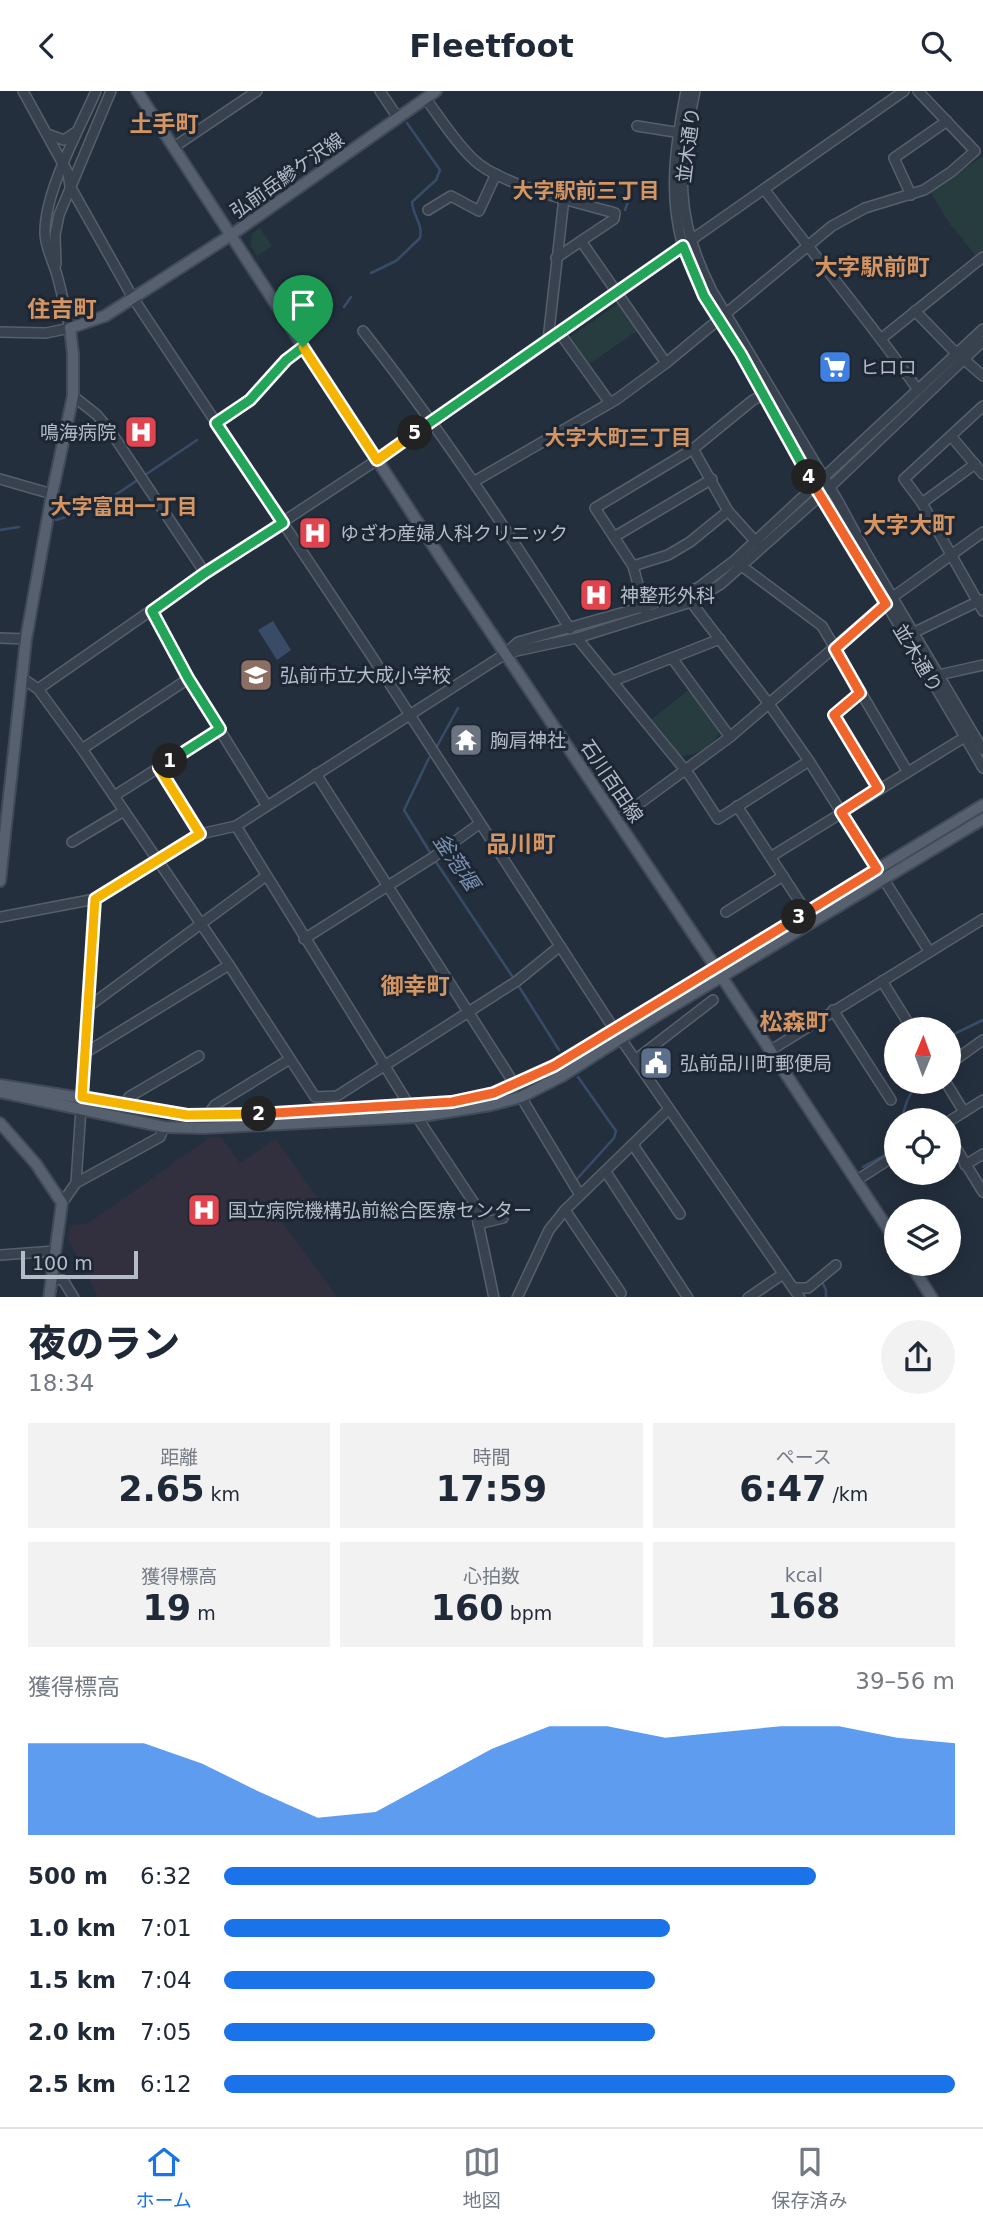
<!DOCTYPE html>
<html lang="ja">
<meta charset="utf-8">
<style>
body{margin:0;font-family:"DejaVu Sans","Noto Sans JP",sans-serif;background:#f2f2f3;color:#1f2937;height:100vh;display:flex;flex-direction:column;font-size:26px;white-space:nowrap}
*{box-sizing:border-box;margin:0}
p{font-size:23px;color:#747a83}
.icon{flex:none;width:38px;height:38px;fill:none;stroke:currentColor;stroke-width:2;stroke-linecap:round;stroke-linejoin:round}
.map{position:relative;height:1206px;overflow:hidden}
.drawer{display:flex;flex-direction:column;background:#fff;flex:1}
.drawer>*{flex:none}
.needle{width:46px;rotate:1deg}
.controls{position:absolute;left:884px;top:926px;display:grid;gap:14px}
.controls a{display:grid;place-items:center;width:77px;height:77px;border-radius:50%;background:#fff;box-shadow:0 4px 18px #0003;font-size:35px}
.scale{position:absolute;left:21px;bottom:18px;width:117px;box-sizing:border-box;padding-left:7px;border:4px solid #b4bcc9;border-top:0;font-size:19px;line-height:24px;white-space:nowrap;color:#b4bcc9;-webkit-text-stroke:5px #1d2633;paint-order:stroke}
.pin{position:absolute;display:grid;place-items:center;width:60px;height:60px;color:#fff;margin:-72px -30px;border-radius:50% 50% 50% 0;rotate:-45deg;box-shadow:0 0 7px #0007}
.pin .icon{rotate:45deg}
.km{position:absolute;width:35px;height:35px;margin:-18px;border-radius:50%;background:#222;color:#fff;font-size:19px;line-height:35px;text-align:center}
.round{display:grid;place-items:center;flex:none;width:74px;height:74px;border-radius:37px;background:#f2f2f3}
.head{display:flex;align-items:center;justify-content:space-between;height:119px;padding:0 28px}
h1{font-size:38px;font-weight:800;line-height:52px}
.stats{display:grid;grid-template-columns:repeat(3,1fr);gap:10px;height:119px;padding:7px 28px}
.stats div{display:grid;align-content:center;border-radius:0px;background:#f2f2f3;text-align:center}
.stats b{font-size:35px;font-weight:800}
.stats small{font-size:19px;font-weight:400}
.stats p{font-size:19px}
.chart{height:196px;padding:14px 28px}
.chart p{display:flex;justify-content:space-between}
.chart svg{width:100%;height:126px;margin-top:7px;fill:#1a73e8;opacity:.7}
ul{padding:0 28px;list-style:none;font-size:23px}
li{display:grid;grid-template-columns:112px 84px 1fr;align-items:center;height:52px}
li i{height:18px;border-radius:9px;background:#1a73e8}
header{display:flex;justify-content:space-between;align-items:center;height:91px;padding:0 28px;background:#fff;font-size:32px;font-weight:800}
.menu{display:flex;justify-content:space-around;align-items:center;height:98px;border-top:2px solid #e0e1e3;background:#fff;font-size:19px;color:#747a83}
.menu a{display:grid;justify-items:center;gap:4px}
.menu .current{color:#1a73e8}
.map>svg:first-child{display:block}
</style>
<header><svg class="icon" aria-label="back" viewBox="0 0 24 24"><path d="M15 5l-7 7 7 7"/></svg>Fleetfoot<svg class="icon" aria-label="search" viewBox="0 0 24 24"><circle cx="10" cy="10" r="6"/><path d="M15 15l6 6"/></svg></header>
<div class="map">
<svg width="983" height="1207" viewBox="0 0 983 1207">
<rect width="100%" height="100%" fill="#242f3e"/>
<polygon fill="#32303f" points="221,1046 240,1072 275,1048 318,1107 282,1131 337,1206 98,1206 67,1146 72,1134 89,1132 209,1047"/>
<g fill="#263c3f">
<polygon points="983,65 983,159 976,165 950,133 930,101"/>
<polygon points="260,137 272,155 257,165 251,155 252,143"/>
<polygon points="619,212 637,240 589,273 570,246"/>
<path d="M690,598L721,638C714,655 697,664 680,665L649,630Z"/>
</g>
<polygon fill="#394c67" points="273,530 291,559 277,569 258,539"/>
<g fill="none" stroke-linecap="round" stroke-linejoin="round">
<g stroke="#394c67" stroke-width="2.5">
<polyline points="625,119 632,99"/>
<path d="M371,182L396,170L420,147C423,133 413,125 412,111L436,89L440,79L407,32"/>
<polyline points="344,216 351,206"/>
<polyline points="56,429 91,418 108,409 197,349"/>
<polyline points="0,439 19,436"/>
<polyline points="436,657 458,617"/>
<polyline points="429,667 404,719 431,763"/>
<polyline points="434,768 514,888"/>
<polyline points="518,894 559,959"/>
<polyline points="948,949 956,942 983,929"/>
<polyline points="901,1029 907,1010 917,990"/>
<polyline points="863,1076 892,1060 896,1046"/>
<polyline points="576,1089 614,1047 616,1040 578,986"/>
<polyline points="822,1191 826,1199 826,1207"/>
</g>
<defs>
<g id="minor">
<polyline points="23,0 68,82 70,95 133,207 369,561 614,938 800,1207"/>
<polyline points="380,0 398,27"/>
<path d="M686,0C676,51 668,101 682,152C697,207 736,252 763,301C834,428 910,551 983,677"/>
<path d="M695,0C678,81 674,125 712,200L838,410L865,460L983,659"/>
<path d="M426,8C441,28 455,51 473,68C499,94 579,112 615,122L614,128L581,150L666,272L832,135L865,117L924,99L951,81L975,60L918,0"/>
<polyline points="637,35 681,42"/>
<polyline points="47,43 64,49 76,41"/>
<polyline points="174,56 257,0"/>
<path d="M764,98C815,166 870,230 918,299"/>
<polyline points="911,104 894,67 947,30"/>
<polyline points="428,119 451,105 479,120 496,83"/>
<polyline points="556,167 581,150"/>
<polyline points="56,173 55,144 59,124 111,0"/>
<polyline points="915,220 952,258 983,285"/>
<path d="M363,240C438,335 505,436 570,538"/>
<path d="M0,241L46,242L70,237C65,219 62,202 57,184C53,170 46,158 45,143C44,101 79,39 96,0"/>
<polyline points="559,241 610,312"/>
<polyline points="882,247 983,166"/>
<polyline points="548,249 564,107"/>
<polyline points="73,305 97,324 111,341 205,482"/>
<polyline points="983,315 904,388 922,412 983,520"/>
<polyline points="217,332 250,309 286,269 303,256"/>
<polyline points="951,345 983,383"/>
<polyline points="693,358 728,420 756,451"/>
<polyline points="0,388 52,403"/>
<polyline points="475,390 617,308 666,272"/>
<polyline points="922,412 975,373"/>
<polyline points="614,446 712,388"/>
<polyline points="739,473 822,535 907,680"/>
<polyline points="633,475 668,464 690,451 728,420"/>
<polyline points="691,511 769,613 809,670 929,860"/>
<polyline points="645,519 633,475 595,417 693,358 753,309 769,301"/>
<polyline points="152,520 188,588 267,715"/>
<polyline points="913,542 981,509"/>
<polyline points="0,547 26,548"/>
<polyline points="577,547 690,685 718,728 809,670"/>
<polyline points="507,562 577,547 691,511 721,493 830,396 983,250"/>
<polyline points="672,567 730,646"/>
<polyline points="934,585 983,574"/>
<polyline points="22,587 38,598 82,658 229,874 315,1006 337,1005 517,890 560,855"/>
<polyline points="613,590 720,548"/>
<polyline points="38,598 205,482 377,369 904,0"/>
<polyline points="860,602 834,624 878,697"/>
<polyline points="82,658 188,588"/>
<polyline points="159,677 200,743"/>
<polyline points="316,683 515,994"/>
<polyline points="114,705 220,638"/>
<polyline points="737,715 809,825"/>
<polyline points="617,729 730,646 893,506 983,441"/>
<polyline points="236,735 409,1014 474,1112 494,1207"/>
<polyline points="72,751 124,720"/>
<polyline points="772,765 968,644"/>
<polyline points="726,821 783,785"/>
<polyline points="0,826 95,808 200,743 236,735 505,563 518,551 678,506 699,496 735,469 983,238"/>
<polyline points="304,848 432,767 479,733"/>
<polyline points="882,890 912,938"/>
<polyline points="88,916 266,785"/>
<polyline points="833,919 891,1009"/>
<polyline points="771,959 983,828"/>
<polyline points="85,962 229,874"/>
<polyline points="635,969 713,909"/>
<polyline points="948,974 983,949"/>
<polyline points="945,990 964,1021"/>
<polyline points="521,1006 580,1104"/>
<polyline points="125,1014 129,1006 199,965"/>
<polyline points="208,1024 215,1014 290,968"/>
<polyline points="948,1031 983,1009"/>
<polyline points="948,1044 983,1101"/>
<polyline points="633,1054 680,1123"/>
<polyline points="965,1074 983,1063"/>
<polyline points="606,1081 688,1207"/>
<polyline points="857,1089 896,1064"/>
<polyline points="76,1092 160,1046 164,1036"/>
<polyline points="62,1112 76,1092 95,808"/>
<polyline points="565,1119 621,1202"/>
<polyline points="478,1133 503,1127"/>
<polyline points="0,1164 55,1160"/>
<polyline points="51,1188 63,1189 74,1207"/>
<polyline points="793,1197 808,1197 836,1174"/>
<polyline points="517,1207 549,1139 565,1119 669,1018"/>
<polyline points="748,1207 783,1183"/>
</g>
<g id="major">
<polyline points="137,0 441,467 708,865 896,1150"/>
<polyline points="0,790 26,548 52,403 73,305 73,263 70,237 105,225 231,144 436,0"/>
<polyline points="0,994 187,1024 267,1023 452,1011 494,1002 554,975 983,714"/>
<polyline points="0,1001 164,1036 204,1037 416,1026 491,1014 521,1006 562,985 648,930 983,728"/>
<polyline points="0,1032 36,1073 62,1112 49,1207"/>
<polyline points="910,1172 932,1207"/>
</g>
</defs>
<use href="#minor" stroke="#565f6c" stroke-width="12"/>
<use href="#major" stroke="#414a57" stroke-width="14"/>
<use href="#minor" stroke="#38414e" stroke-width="9"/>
<use href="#major" stroke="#56606e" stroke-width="10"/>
</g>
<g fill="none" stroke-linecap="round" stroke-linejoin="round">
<defs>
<polyline id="split-1" points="170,670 220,638 188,587 152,520 205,482 283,432 216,332 250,309 286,269 303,256"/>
<polyline id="split-2" points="170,670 159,677 200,743 95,808 82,1006 187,1024 259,1023"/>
<polyline id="split-3" points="259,1023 452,1011 494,1002 554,975 799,826"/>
<polyline id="split-4" points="799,826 877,778 841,721 878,697 834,624 860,602 835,558 886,513 809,386"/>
<polyline id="split-5" points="415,342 683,155 704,205 741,263 809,386"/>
<polyline id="split-6" points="303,256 377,369 415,342"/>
</defs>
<use href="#split-1" stroke="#fff" stroke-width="14"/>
<use href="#split-2" stroke="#fff" stroke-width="14"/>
<use href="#split-3" stroke="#fff" stroke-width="14"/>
<use href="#split-4" stroke="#fff" stroke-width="14"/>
<use href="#split-5" stroke="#fff" stroke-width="14"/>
<use href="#split-6" stroke="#fff" stroke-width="14"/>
<use href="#split-1" stroke="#22a559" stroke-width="9"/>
<use href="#split-2" stroke="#f5b400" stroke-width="9"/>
<use href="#split-3" stroke="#f0652b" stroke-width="9"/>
<use href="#split-4" stroke="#f0652b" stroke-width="9"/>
<use href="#split-5" stroke="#22a559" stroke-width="9"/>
<use href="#split-6" stroke="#f5b400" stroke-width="9"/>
</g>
<defs>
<symbol id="supermarket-square" viewBox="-11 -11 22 22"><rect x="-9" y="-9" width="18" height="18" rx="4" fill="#3f7fe0" stroke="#1d2633"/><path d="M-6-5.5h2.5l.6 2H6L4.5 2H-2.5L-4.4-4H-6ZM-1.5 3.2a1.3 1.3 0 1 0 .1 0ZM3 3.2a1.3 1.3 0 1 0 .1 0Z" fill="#fff"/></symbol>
<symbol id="hospital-square" viewBox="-11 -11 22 22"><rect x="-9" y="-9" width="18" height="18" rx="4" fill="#e0444e" stroke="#1d2633"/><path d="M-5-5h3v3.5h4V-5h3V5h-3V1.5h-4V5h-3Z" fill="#fff"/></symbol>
<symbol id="school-square" viewBox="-11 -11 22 22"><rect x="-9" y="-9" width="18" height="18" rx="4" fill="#8d6e63" stroke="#1d2633"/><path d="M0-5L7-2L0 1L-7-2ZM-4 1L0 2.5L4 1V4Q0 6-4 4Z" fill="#fff"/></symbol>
<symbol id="temple-square" viewBox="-11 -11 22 22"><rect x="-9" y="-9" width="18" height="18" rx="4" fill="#6b7280" stroke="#1d2633"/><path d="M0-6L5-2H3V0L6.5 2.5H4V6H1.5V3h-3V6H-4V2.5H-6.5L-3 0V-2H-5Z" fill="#fff"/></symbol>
<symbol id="civic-square" viewBox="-11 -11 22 22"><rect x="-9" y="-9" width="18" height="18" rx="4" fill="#5c6f8a" stroke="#1d2633"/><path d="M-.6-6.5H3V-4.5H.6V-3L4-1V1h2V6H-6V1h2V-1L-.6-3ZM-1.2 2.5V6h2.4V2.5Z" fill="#fff"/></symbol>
</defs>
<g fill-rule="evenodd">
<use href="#supermarket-square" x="816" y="257" width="38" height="38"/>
<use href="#hospital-square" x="122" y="322" width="38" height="38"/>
<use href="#hospital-square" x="296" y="423" width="38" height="38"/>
<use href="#hospital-square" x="577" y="485" width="38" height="38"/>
<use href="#school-square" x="237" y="565" width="38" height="38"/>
<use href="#temple-square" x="447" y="630" width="38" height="38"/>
<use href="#civic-square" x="637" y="953" width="38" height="38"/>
<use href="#hospital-square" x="185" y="1100" width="38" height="38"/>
</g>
<g text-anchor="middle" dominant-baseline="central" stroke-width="6" stroke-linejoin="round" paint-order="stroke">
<g font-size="19" fill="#b4bcc9" stroke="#1d2633">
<text transform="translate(688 54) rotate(-83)">並木通り</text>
<text transform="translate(287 84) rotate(-35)">弘前岳鰺ケ沢線</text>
<text transform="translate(918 567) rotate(59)">並木通り</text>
<text transform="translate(612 690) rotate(56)">石川百田線</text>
</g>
<g font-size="19" fill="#b4bcc9" stroke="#1d2633" text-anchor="start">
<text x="860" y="276">ヒロロ</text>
<text x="116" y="341" text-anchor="end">鳴海病院</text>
<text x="340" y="442">ゆざわ産婦人科クリニック</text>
<text x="620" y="504">神整形外科</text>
<text x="280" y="584">弘前市立大成小学校</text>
<text x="490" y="649">胸肩神社</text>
<text x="680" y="972">弘前品川町郵便局</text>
<text x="228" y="1119">国立病院機構弘前総合医療センター</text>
</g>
<g font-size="21" font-weight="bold" fill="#d59563" stroke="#1d2633">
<text x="586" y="100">大字駅前三丁目</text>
<text x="618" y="347">大字大町三丁目</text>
<text x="124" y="416">大字富田一丁目</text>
</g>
<g font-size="21" font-style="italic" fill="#7c92b1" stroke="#1d2633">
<text transform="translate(456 771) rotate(56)">釜萢堰</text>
</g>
<g font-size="23" font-weight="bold" fill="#d59563" stroke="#1d2633">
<text x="164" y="33">土手町</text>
<text x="872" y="176">大字駅前町</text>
<text x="62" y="218">住吉町</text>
<text x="909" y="434">大字大町</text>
<text x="521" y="753">品川町</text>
<text x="415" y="895">御幸町</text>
<text x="794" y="931">松森町</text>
</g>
</g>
</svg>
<div class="controls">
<a><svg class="needle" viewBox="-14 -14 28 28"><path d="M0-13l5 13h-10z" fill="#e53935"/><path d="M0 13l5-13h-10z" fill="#747a83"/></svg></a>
<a><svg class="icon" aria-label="locate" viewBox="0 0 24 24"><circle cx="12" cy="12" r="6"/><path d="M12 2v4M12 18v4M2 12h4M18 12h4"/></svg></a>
<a><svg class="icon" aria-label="layers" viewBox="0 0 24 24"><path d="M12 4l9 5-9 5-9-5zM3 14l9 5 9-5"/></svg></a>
</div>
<div class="scale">100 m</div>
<div class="pin" style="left:303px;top:256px;background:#1e9e55"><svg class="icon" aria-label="arrive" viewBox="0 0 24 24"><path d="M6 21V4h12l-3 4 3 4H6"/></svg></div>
<b class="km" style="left:170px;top:670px">1</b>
<b class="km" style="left:259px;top:1023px">2</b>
<b class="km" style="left:799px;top:826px">3</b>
<b class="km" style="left:809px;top:386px">4</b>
<b class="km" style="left:415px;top:342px">5</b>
</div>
<section class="drawer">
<div class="head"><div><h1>夜のラン</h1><p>18:34</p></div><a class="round"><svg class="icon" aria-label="share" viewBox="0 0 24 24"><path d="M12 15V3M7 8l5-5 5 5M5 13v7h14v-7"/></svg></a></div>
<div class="stats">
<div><p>距離</p><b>2.65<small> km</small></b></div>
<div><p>時間</p><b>17:59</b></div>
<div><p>ペース</p><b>6:47<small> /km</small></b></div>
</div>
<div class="stats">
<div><p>獲得標高</p><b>19<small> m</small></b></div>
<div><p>心拍数</p><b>160<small> bpm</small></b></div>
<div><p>kcal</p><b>168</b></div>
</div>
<div class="chart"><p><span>獲得標高</span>39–56 m</p>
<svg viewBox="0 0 160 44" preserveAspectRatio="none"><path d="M0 44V12L10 12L20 12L30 19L40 29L50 38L60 36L70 25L80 14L90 6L100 6L110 10L120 8L130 6L140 6L150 10L160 12V44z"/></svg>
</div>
<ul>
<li><b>500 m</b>6:32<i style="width:81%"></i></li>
<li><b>1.0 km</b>7:01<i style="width:61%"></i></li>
<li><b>1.5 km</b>7:04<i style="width:59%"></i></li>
<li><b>2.0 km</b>7:05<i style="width:59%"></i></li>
<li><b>2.5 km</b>6:12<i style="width:100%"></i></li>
</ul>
</section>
<nav class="menu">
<a class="current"><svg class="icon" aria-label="home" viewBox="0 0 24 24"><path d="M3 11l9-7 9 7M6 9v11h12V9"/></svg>ホーム</a>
<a><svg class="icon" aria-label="map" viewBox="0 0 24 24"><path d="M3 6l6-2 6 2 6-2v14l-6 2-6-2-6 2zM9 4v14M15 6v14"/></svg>地図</a>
<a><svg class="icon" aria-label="saved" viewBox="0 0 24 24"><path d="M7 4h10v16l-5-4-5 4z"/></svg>保存済み</a>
</nav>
